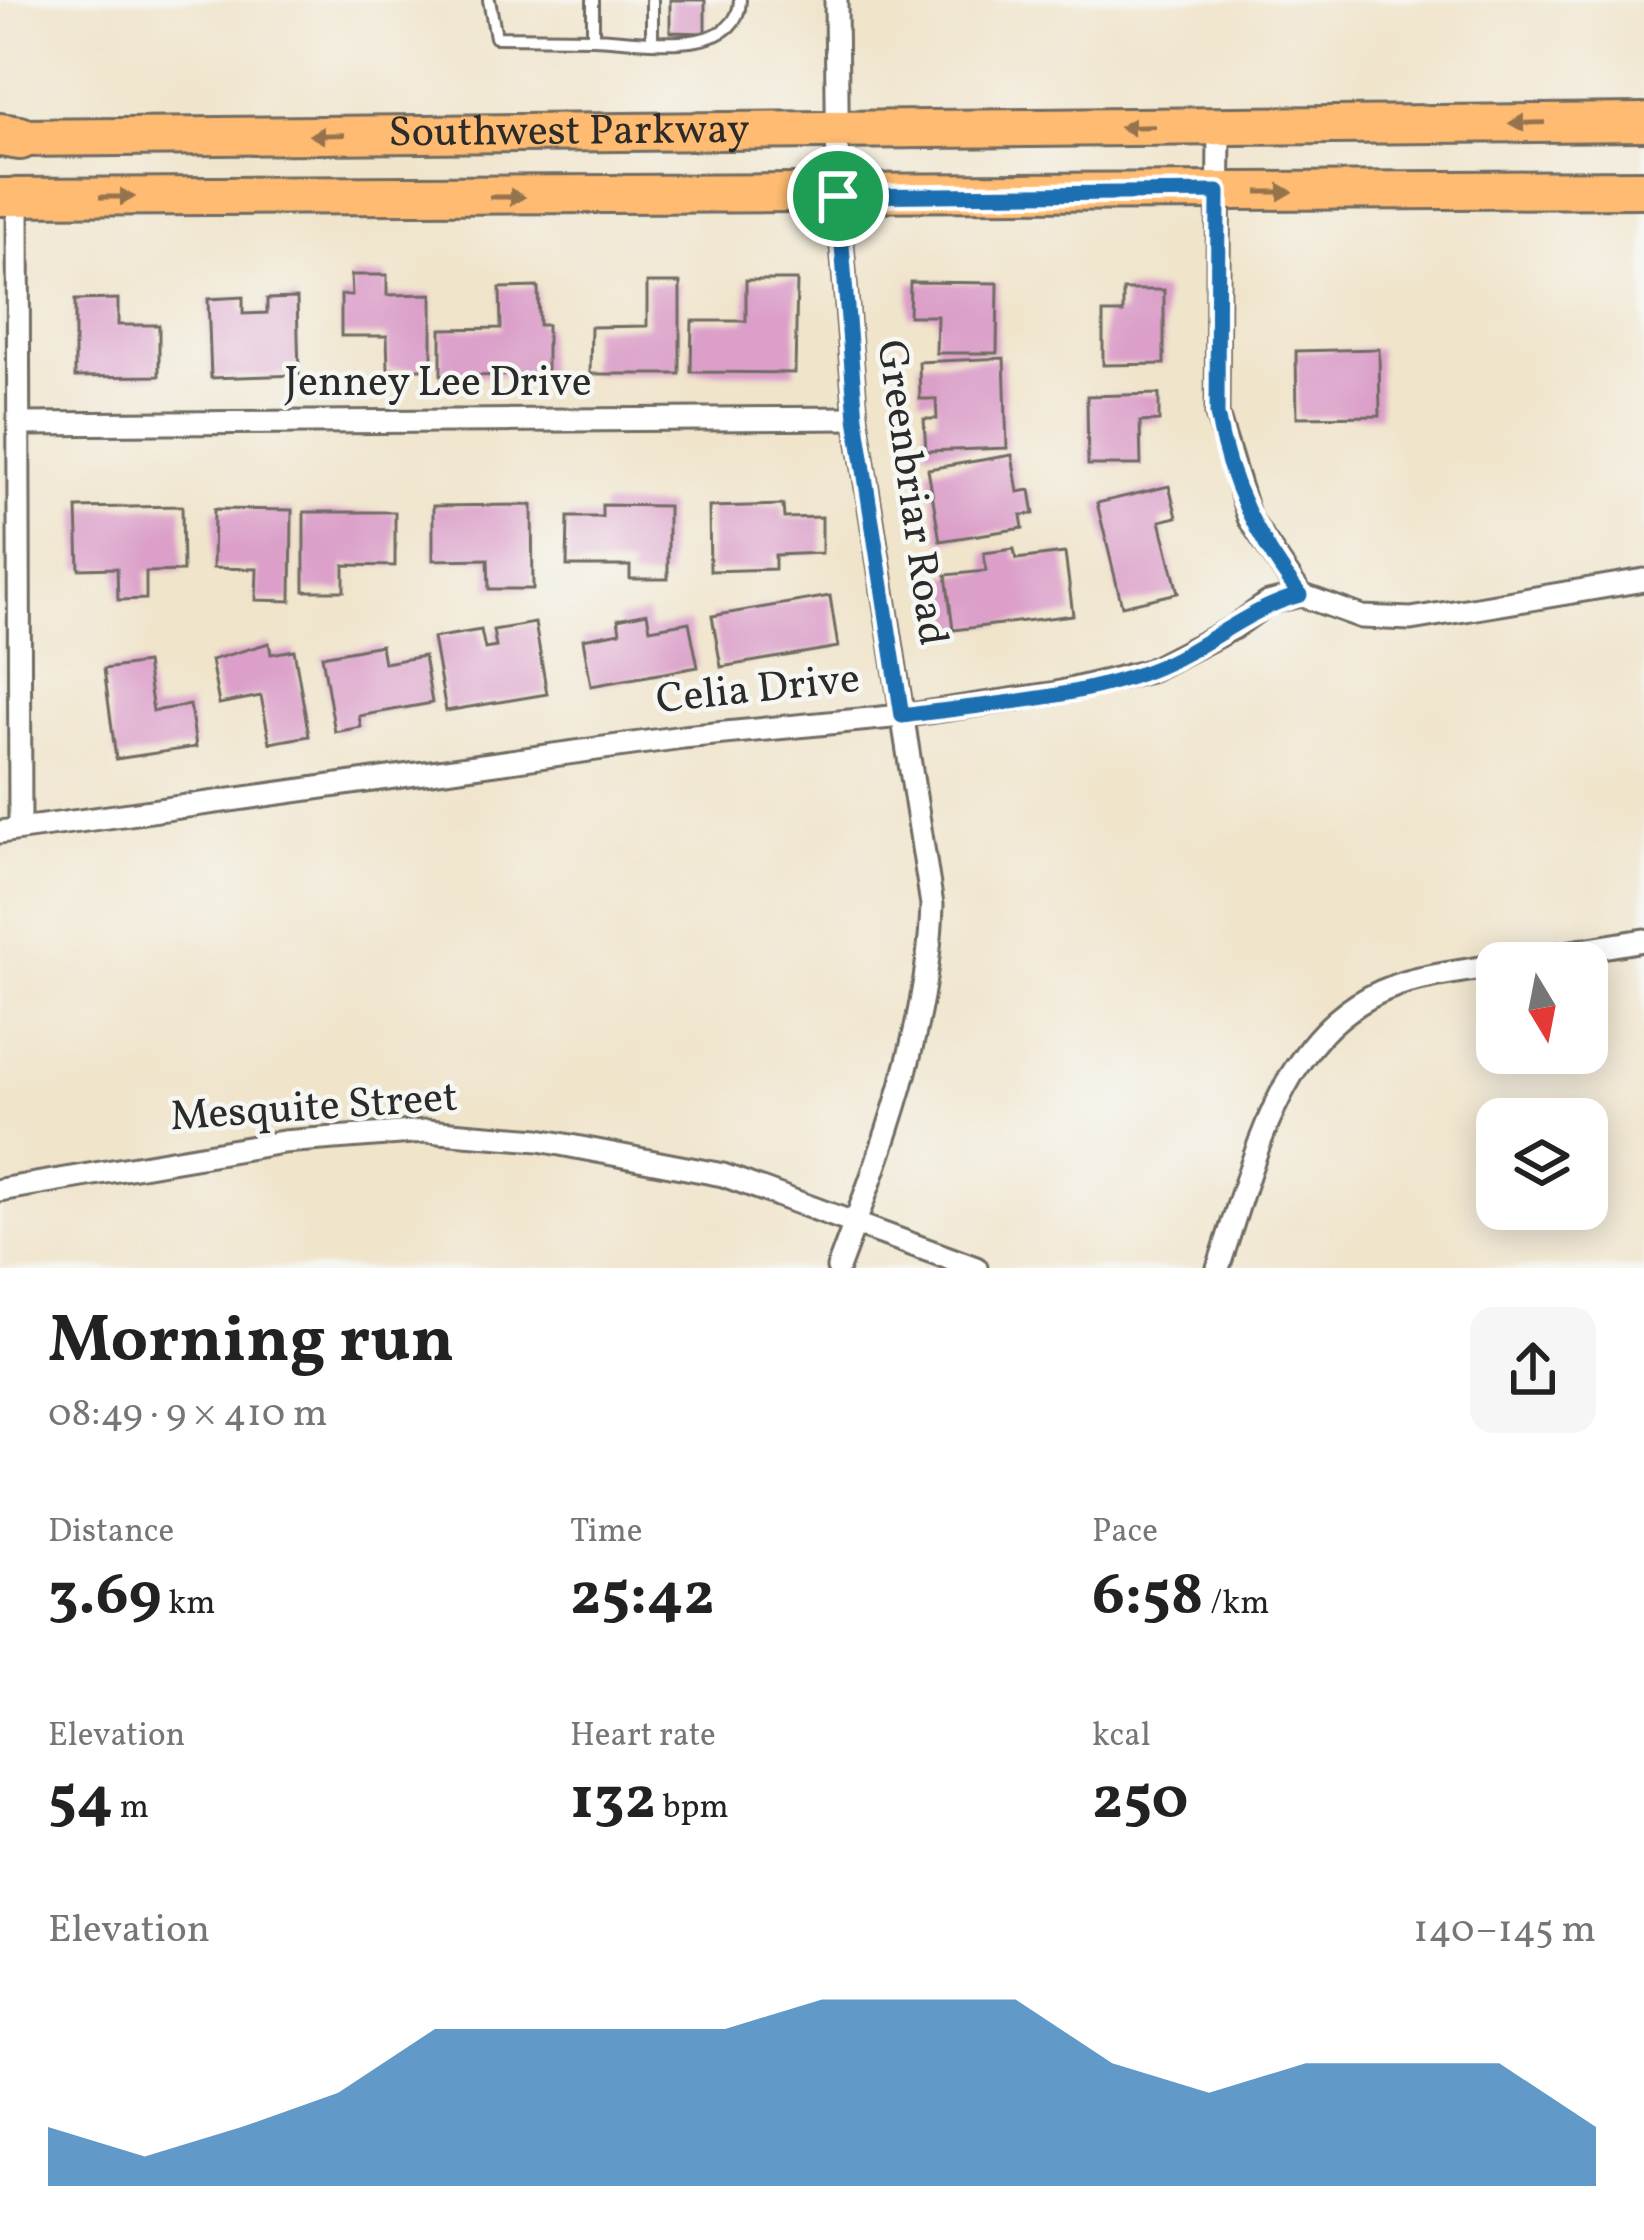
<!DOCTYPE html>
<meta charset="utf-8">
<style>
body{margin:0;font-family:Vollkorn,serif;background:#f6f6f6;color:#222;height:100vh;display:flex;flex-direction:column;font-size:45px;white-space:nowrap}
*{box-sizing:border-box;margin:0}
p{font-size:39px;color:#767676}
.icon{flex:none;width:66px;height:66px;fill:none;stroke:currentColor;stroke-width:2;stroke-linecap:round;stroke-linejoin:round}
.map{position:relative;height:1268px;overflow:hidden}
.drawer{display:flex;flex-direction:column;background:#fff;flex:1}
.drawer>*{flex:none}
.needle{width:78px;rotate:170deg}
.fabs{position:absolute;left:1476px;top:942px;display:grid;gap:24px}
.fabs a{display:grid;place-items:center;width:132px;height:132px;border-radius:24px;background:#fff;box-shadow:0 6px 30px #0003;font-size:60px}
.pin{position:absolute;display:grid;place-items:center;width:102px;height:102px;color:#fff;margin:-51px;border:6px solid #fff;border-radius:50%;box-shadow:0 3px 12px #0007}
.round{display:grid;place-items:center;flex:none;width:126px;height:126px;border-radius:24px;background:#f6f6f6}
.head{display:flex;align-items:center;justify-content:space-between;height:204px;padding:0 48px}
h1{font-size:66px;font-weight:700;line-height:90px}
.metrics{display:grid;grid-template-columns:repeat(3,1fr);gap:18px;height:204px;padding:12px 48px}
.metrics div{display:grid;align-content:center}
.metrics b{font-size:60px;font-weight:700}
.metrics small{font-size:33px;font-weight:400}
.metrics p{font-size:33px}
.chart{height:336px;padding:24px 48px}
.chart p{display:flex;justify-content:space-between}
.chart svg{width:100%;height:216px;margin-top:12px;fill:#1f6fb2;opacity:.7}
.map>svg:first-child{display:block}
</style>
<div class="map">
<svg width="1644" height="1268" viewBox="0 0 1644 1268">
<rect width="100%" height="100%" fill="#f6f6f2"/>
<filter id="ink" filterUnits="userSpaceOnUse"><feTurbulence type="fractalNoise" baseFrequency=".00833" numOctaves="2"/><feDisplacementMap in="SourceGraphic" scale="24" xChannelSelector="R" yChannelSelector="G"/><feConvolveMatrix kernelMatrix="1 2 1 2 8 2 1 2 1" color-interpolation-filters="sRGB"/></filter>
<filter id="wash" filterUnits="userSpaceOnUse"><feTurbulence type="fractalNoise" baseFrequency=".004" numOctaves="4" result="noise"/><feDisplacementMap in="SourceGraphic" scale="48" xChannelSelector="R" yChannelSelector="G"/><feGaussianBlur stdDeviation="2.7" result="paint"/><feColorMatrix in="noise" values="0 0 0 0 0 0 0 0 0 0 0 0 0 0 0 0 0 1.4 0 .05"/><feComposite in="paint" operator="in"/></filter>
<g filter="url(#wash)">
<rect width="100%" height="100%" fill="#f0e4cb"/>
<g id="blocks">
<g fill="#db9fc9">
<polygon points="670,0 705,0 705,33 670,32"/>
<polygon points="351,275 387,275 387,295 432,294 432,369 388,369 387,336 341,336 341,295 352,295"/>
<polygon points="746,280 797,280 795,373 691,372 692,321 746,321"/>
<polygon points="910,282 998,283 997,353 936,353 937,316 909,316"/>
<polygon points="647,283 680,283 680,374 590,374 591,327 647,326"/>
<polygon points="538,287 539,325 547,325 547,375 441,376 441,329 501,328 500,288"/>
<polygon points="1123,290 1164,290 1164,364 1103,365 1103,313 1123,313"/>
<polygon points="243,297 243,314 267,313 267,299 297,298 299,375 211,378 208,299"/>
<polygon points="118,299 118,325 159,325 159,376 75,377 75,300"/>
<polygon points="1379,349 1380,416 1297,417 1296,351"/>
<polygon points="1004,358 1007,448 926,451 924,419 937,419 936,399 920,399 919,362"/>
<polygon points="1159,394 1159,421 1140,422 1141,465 1088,465 1087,396"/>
<polygon points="1012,455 1018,492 1030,490 1034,514 1021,515 1023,528 940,541 928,469"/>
<polygon points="1169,486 1177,517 1160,521 1178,593 1122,606 1097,503"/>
<polygon points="532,505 533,589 489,589 488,559 433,560 433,506"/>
<polygon points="602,505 668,506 668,579 630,579 630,566 567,566 568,517 602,517"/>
<polygon points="783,505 784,518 822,517 822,553 775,555 775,569 710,571 709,507"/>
<polygon points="182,506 183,571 146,572 146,599 118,600 117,568 79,569 77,508"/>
<polygon points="214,509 292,510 291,601 256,600 257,569 213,568"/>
<polygon points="304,512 395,512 395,566 344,565 344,591 304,591"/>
<polygon points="1014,549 1016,559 1065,553 1073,615 953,630 946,575 986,571 984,553"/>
<polygon points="830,596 838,647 721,667 712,616"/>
<polygon points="647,613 650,629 689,622 698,667 591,686 583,639 620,632 618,619"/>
<polygon points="535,623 547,694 446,711 433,638 481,630 485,649 496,647 493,630"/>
<polygon points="269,643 271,654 294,650 309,736 270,743 261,696 219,704 211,660"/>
<polygon points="381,645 384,663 424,656 432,703 359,716 361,727 335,732 322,656"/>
<polygon points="146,663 153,711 190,705 196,747 116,759 104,669"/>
</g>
</g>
</g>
<g filter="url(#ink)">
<use href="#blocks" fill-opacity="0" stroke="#706c63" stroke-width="3"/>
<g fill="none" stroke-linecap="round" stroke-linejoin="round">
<defs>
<g id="lane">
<polyline points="489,0 496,37 593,38"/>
<path d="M593,0V38C635,39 738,60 740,0"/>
<polyline points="652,39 652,0"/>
</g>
<g id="street">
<path d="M836,0L838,196L856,418L932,905C928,1031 882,1151 838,1268"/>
<polyline points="1219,126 1217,414 1249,518 1301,595"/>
<polyline points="18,197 20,828"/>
<polyline points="21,424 856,418"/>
<polyline points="0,832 683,737 902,716 1057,693 1149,671 1233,628 1268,603 1301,595 1362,617 1411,619 1644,580"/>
<polyline points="1505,963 1644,940"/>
<polyline points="0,1190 283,1142 426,1131 539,1140 723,1175 976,1268"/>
<path d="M1218,1268C1256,1159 1280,1018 1407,982C1436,974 1467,971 1497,965"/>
</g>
<g id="primary">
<path id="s1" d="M20,138L1644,122"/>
<polyline points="0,197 1644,189"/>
</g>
<polyline id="highway" points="0,135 20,138"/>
</defs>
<use href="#lane" stroke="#706c63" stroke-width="16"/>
<use href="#street" stroke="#706c63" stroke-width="27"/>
<use href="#primary" stroke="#706c63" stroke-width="42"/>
<use href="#highway" stroke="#706c63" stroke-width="48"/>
<use href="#lane" stroke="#fff" stroke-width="10"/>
<use href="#street" stroke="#fff" stroke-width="21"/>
<use href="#primary" stroke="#febb71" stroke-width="36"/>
<use href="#highway" stroke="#febb71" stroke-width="42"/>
</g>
<defs><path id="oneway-solid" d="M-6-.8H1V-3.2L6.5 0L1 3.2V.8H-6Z" transform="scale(3)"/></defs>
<g fill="#94734e">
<use href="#oneway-solid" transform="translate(1527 123) rotate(179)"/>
<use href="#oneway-solid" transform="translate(1137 127) rotate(179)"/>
<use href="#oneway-solid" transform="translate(327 135) rotate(179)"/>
<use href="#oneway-solid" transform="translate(1275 192)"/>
<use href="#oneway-solid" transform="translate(117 197)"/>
<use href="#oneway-solid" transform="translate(507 197)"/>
</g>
</g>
<g fill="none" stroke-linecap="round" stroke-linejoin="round" filter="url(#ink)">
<defs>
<path id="route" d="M1218,192L1217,414C1229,484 1258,539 1300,595C1246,609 1203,650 1151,670C1074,700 983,704 902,716L856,418L838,196Z"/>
</defs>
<use href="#route" stroke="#fff" stroke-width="24"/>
<use href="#route" stroke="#1f6fb2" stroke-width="15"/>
</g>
<g text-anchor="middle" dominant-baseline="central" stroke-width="9" stroke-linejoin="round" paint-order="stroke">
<g font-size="42" fill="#2b2b2b" stroke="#f6f6f2">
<text stroke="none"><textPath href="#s1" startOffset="549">Southwest Parkway</textPath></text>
<text x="438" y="384">Jenney Lee Drive</text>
<text transform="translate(910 493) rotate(82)">Greenbriar Road</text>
<text transform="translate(758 691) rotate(-6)">Celia Drive</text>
<text transform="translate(314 1109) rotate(-4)">Mesquite Street</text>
</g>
</g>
</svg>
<div class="fabs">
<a><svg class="needle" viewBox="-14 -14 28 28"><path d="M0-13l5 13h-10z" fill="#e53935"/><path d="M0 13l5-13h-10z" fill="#767676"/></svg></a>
<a><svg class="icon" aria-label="layers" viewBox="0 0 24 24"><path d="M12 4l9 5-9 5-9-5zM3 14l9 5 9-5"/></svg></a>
</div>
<div class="pin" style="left:838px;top:196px;background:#1e9e55"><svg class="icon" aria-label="arrive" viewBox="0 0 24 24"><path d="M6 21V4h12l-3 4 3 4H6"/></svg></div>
</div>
<section class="drawer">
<div class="head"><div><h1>Morning run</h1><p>08:49 · 9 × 410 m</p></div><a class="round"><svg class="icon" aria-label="share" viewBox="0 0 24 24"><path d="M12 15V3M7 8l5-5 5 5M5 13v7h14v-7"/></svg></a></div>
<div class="metrics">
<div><p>Distance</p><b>3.69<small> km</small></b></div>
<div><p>Time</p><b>25:42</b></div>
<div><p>Pace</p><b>6:58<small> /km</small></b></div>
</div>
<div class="metrics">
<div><p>Elevation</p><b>54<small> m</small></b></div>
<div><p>Heart rate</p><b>132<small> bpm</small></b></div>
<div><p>kcal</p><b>250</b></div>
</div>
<div class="chart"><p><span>Elevation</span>140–145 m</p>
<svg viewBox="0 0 160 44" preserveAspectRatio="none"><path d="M0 44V32L10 38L20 32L30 25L40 12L50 12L60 12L70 12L80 6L90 6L100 6L110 19L120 25L130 19L140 19L150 19L160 32V44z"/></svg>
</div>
</section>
